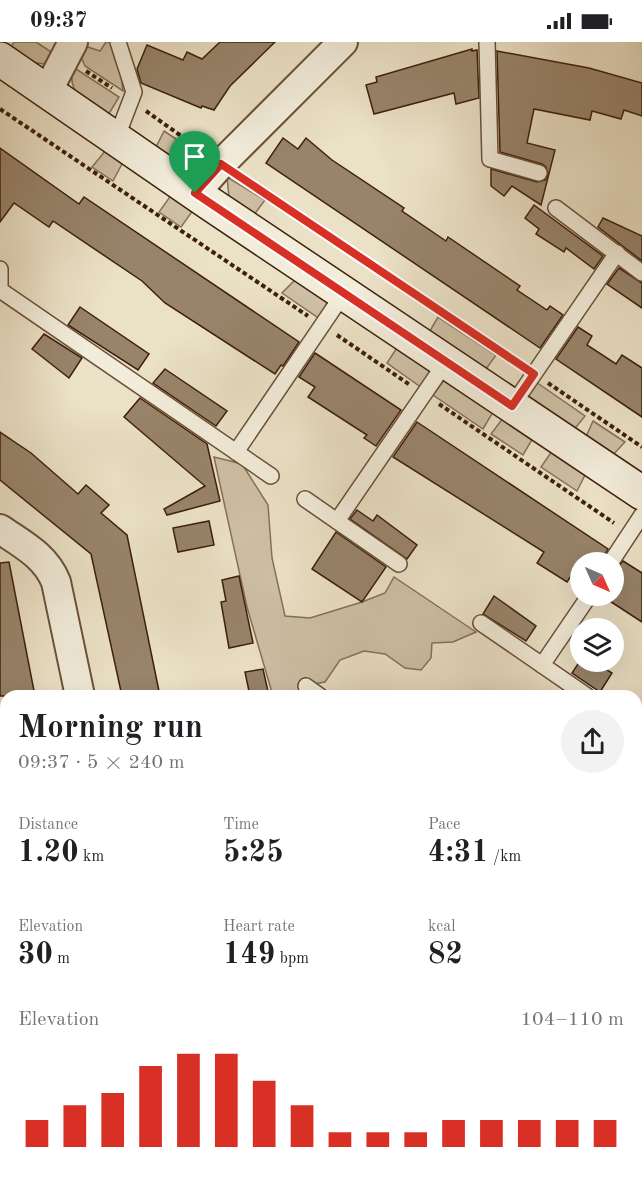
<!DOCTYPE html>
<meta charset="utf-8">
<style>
body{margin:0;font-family:"Old Standard TT",serif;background:#f2f2f2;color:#202124;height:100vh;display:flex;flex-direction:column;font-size:22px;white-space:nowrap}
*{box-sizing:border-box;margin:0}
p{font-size:20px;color:#757577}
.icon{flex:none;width:33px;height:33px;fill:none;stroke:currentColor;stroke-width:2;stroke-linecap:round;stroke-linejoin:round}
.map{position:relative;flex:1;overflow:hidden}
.panel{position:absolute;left:0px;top:648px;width:642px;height:488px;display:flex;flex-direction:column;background:#fff;border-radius:18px 18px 0 0;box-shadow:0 6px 24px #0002}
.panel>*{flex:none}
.needle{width:39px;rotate:135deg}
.tools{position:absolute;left:570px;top:510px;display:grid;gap:12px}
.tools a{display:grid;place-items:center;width:54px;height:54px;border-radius:50%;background:#fff;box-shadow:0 6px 24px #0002;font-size:30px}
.pin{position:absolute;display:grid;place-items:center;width:51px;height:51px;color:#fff;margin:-62px -26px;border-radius:50% 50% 50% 0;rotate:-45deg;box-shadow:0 0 6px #0007}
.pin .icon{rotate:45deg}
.round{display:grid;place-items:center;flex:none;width:63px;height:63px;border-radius:32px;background:#f2f2f2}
.summary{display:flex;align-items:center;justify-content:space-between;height:102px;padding:0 18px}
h1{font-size:33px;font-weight:700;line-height:45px}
.figures{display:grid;grid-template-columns:repeat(3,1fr);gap:9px;height:102px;padding:6px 18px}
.figures div{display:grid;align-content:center}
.figures b{font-size:30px;font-weight:700}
.figures small{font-size:16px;font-weight:400}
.figures p{font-size:16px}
.chart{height:168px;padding:12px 18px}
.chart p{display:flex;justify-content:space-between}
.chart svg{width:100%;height:108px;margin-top:6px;stroke:#d93025;stroke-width:6}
.status{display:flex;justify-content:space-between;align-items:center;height:42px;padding:0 30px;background:#fff;direction:ltr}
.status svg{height:16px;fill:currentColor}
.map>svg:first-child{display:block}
</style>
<div class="status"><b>09:37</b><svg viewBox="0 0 49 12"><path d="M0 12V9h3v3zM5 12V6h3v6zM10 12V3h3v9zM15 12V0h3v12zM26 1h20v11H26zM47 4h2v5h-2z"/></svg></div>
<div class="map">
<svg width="642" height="1135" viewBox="0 0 642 1135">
<rect width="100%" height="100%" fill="#ebe1c6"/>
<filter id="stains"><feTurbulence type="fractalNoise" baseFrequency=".00333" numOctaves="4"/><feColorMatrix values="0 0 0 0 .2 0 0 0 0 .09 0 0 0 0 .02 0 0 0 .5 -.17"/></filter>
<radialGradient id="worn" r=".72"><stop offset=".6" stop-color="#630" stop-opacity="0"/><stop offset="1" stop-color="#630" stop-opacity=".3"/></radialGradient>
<g fill="#cec0a6" stroke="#867058" stroke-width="1.5">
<polygon points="14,0 36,0 56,13 44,22 30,20 10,7"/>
<polygon points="106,0 111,0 121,30 123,49 85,24 81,15 85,4 100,9"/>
<path d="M73,25L119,55L107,75C87,61 66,52 73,25Z"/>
<path d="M164,89L208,118C186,133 174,120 155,107Z"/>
<polygon points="106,108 123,120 113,139 92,125"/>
<polygon points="227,135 265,158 253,174 229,155"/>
<polygon points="172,152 194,167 181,185 159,170"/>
<polygon points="296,237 328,258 320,277 282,251"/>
<polygon points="438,275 496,313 484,330 428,292"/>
<polygon points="398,304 432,328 422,346 387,321"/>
<polygon points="445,337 493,370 483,387 433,353"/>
<polygon points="536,340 585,374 573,389 526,358"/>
<polygon points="503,376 533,396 523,413 491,392"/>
<polygon points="593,379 625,400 611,415 585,397"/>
<polygon points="552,409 586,431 577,449 541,425"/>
<polygon points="214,415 242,422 268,463 272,516 285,574 310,576 362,560 385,551 394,535 476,590 453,600 432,601 431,616 421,628 405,626 385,612 364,609 340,618 325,640 314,642 308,654 273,654 247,565"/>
</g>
<g fill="#98846b" stroke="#3e1f09" stroke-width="1.5">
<polygon points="220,0 275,0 230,44 214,68 202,64 201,66 141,41 137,27 147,3 183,18 187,10 202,17"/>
<polygon points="472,7 472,9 477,8 479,56 456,62 454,51 374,72 366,43 377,40 376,35"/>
<polygon points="497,9 589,26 642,41 642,74 624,68 621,77 592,69 590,78 534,67 527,101 555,108 541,163 512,144 504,154 491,144 491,127 537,140 545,138 548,133 546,125 542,122 500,110"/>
<polygon points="283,96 298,107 306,96 332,118 404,166 402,169 446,199 448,195 520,244 517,248 547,268 550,264 563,273 540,306 266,121"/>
<polygon points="0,106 79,162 84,155 299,300 283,324 281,323 275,332 165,261 142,239 53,179 49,185 14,161 0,180"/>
<polygon points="534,163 603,214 594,227 566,206 564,210 536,192 539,187 525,176"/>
<polygon points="603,176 642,194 642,219 598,185"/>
<polygon points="619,226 642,241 642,266 607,242"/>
<polygon points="80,265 149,312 138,328 68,283"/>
<polygon points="578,285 592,294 587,303 616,322 622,313 642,326 642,375 556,317"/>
<polygon points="44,292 82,316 69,336 32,307"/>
<polygon points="315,311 401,368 376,404 364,396 367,393 308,355 315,345 299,335"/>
<polygon points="165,327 227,369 216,384 153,341"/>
<polygon points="140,356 207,402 220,459 167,473 164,467 205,444 124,375"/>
<polygon points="417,380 608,507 601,520 580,520 580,540 571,534 567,540 537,521 544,510 393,415"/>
<polygon points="0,390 31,411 78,452 86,443 109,463 101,471 127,493 160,654 122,654 91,512 0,438"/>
<polygon points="357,468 373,479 377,473 417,503 407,517 350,477"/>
<polygon points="209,479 214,503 178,510 173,486"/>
<polygon points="336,490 386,525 362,560 312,527"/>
<polygon points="623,519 642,531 642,580 602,554 614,554 614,529"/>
<polygon points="9,520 28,618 35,654 0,654 0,521"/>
<polygon points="239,534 253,601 229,606 221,560 226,559 222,538"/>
<polygon points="494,554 536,584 526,599 483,572"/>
<polygon points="580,619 594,620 612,631 600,650 572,631"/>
<polygon points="263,627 269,654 250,654 245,630"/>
</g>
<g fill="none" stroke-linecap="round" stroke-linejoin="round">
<defs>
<g id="lane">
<polyline points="487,0 490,117 539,131"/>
<polyline points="116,97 134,50 118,0"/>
<polyline points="556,166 642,231"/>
<polyline points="0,227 0,248"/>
<polyline points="0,248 271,434"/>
<polyline points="512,364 617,211"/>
<polyline points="236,410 344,251"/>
<polyline points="305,457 399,522"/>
<polyline points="337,479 446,320"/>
<polyline points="611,520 642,473"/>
<polyline points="481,581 587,654"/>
<polyline points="542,623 589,554"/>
<polyline points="306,644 320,654"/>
<polyline points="636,914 642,919"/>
<polyline points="0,1063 6,1060"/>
<polyline points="636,1063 642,1059"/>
<polyline points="520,1135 529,1130"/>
</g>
<g id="street">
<polyline points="47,50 73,0"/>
<polyline points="195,151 221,122 343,0"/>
<path d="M0,487C22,502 46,514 56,540L80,654"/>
<polyline points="636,782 642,772"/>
<polyline points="636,1124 642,1133"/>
<polyline points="168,1135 177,1130"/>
</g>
<polyline id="secondary" points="0,17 209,161 642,451"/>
</defs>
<use href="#lane" stroke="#695038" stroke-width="18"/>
<use href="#street" stroke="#695038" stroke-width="32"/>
<use href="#secondary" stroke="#3e1f09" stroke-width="36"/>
<g stroke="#3e1f09" stroke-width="4" stroke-dasharray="4.5 3" stroke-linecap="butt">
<polyline points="86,29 112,46"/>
<polyline points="0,67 308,274"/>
<polyline points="146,69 201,108"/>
<polyline points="242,136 519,322"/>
<polyline points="337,293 410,343"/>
<polyline points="548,341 642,405"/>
<polyline points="439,362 614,481"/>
</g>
<use href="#lane" stroke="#f2ecda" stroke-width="15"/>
<use href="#street" stroke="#f2ecda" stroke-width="28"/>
<use href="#secondary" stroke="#f2ecda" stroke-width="33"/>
</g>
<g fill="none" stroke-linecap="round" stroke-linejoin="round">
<defs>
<polygon id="route" points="221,122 534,332 512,364 195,151"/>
</defs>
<use href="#route" stroke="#fff" stroke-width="12"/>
<use href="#route" stroke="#d93025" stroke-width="8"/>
</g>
<rect width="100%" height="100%" filter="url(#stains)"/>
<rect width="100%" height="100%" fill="url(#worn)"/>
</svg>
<div class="tools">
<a><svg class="needle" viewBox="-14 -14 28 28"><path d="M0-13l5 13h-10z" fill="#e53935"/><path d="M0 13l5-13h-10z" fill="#757577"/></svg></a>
<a><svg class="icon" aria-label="layers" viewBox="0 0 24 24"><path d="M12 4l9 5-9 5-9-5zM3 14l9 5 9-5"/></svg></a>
</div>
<div class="pin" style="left:195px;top:151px;background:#1e9e55"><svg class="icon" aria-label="arrive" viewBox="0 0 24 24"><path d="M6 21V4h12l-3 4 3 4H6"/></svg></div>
<section class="panel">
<div class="summary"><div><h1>Morning run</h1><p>09:37 · 5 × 240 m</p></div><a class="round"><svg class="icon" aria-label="share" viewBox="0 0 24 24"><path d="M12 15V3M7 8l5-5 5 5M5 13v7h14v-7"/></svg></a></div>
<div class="figures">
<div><p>Distance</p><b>1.20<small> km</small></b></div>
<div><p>Time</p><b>5:25</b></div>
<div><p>Pace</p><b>4:31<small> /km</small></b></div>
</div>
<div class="figures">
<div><p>Elevation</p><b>30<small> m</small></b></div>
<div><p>Heart rate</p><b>149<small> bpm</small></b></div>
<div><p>kcal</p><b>82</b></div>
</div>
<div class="chart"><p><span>Elevation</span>104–110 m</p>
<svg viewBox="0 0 160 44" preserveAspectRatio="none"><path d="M5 44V33M15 44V27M25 44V22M35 44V11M45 44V6M55 44V6M65 44V17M75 44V27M85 44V38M95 44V38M105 44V38M115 44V33M125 44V33M135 44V33M145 44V33M155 44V33"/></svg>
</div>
</section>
</div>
